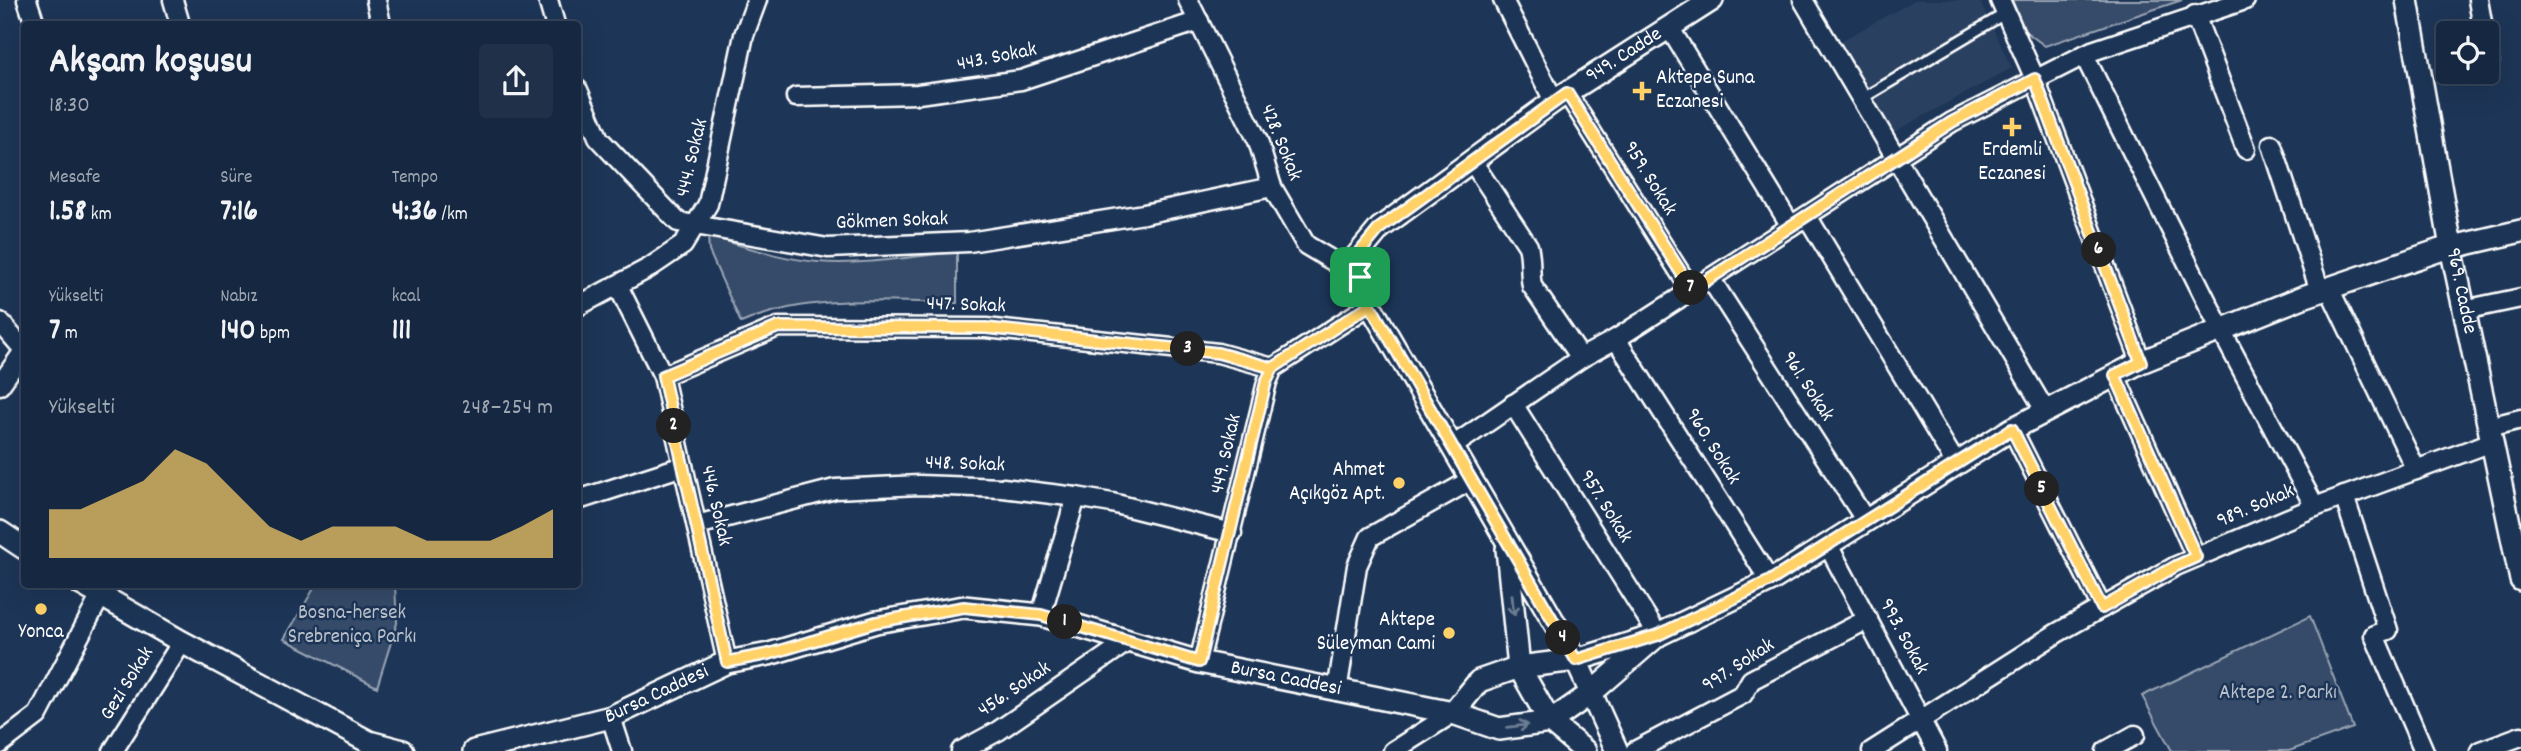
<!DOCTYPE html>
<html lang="tr">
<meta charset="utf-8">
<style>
body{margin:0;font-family:Dekko,sans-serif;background:#1f3048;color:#f1f3f6;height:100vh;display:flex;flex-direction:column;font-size:26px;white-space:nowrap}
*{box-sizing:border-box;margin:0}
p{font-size:23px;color:#9ea6b1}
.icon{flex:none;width:38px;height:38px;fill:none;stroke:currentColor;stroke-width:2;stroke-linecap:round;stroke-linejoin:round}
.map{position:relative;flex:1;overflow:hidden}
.sheet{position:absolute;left:21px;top:21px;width:560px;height:567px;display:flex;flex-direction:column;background:#162841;border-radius:7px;box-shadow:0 7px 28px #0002,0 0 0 2px #35445a}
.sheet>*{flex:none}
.fabs{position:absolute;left:2436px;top:21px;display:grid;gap:14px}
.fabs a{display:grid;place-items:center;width:63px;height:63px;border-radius:7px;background:#162841;box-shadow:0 7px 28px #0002,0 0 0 2px #35445a;font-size:35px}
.pin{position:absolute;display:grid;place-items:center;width:60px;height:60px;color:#fff;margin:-30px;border-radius:14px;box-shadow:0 4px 10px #0006}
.km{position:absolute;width:35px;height:35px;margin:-18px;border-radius:50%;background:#222;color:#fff;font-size:19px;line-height:35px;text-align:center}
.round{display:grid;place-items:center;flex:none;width:74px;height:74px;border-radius:7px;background:#1f3048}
.headline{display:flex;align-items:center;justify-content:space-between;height:119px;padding:0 28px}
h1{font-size:38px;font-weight:700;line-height:52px}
.figures{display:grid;grid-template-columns:repeat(3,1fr);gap:10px;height:119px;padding:7px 28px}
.figures div{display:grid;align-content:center}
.figures b{font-size:30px;font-weight:700}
.figures small{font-size:19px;font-weight:400}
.figures p{font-size:19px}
.chart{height:196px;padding:14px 28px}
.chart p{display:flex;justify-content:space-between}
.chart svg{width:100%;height:126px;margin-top:7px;fill:#ffd166;opacity:.7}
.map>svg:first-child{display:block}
</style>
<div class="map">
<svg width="2521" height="751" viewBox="0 0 2521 751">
<rect width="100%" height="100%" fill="#1d3557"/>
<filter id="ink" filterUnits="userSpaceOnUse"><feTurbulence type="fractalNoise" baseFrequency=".0143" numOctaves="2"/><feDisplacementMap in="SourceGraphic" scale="14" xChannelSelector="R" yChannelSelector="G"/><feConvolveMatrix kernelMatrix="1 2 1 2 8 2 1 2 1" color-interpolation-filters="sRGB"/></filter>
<g filter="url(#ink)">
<polygon fill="#2a4161" points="1915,0 1979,0 2012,68 1894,132 1867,89 1841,41"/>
<g fill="#364b69" stroke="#9aa5b4" stroke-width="2">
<polygon points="2012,0 2182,0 2045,46 2025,31"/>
<path d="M708,236C744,246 781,259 818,262C863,266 912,256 957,252V303C885,302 807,293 741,323L709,251Z"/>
<polygon points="316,585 395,585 397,623 377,687 284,639"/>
<polygon points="2310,616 2353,728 2289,751 2172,751 2142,696"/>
</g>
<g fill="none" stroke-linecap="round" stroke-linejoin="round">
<defs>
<polyline id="service" points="1858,101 2006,13"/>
<g id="minor">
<polyline points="27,0 35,24"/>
<polyline points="173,0 180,24"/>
<polyline points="376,0 381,24"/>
<polyline points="548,0 555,24"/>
<polyline points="1188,0 1258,141 1272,187 1306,245 1360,277"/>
<polyline points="1503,0 1554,101"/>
<polyline points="1803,0 2046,412"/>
<polyline points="2000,0 2035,79 2141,362"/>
<polyline points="2478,0 2484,33"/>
<polyline points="2195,15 2246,149"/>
<polyline points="1669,27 1791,226"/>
<polyline points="2487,48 2489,62"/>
<polyline points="2084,55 2221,330 2315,507"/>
<polyline points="578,90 599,139 678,222 828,248 969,242 1144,214 1272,187"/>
<polyline points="1567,93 1691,290"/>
<polyline points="796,97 918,94 1021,80 1199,21"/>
<polyline points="2272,145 2320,291"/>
<path d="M1472,161L1528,246C1532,260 1529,272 1532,286L1581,358"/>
<polyline points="1807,216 1956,464"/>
<polyline points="1710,278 1866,521"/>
<polyline points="618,286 663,376 727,662"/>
<polyline points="2329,288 2416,470"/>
<polyline points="578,306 649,268 683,245 708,204 744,35 757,0"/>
<polyline points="2464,310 2521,298"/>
<polyline points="0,322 24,350"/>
<polyline points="1616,339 1770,581"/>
<polyline points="2115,375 2196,557"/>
<polyline points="663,376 778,327 986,328 1218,353 1273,368"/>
<polyline points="0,385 24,351"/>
<polyline points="1513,404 1658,635"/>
<polyline points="2489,427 2521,419"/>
<polyline points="2012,429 2102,608"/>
<polyline points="1453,446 1581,358 1616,339 1952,122 2092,51 2245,0"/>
<polyline points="2344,496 2388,630 2374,635 2424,751"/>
<polyline points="578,500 683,466"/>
<polyline points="697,525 835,489 919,485 1003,488 1076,497 1112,503 1232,533"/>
<polyline points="1828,545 1937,751"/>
<polyline points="1041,615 1076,497"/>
<polyline points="1199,662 1267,382 1273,368 1370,305"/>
<polyline points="1337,691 1357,566 1370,537 1471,480"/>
<polyline points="611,717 622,751"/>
<polyline points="0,744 38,715 100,597 103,584"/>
<polyline points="113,751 182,642"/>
<polyline points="961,751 998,731 1127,642"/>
<polyline points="1393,751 1453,713"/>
<polyline points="1635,751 1743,694 1751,680 1868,619"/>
<polyline points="1872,751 2057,633 2176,566 2315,507 2492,442"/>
<polyline points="2106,751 2135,735"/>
<polyline points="2480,751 2521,736"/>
</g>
<g id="tertiary">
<path id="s1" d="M2407,0L2451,247L2521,580"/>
<polyline points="0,532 24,548"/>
<polyline points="1507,549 1519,667 1550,722 1585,751"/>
<polyline points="81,584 182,642 369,742 403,751"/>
<polyline points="1453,713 1479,681 1519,667 1576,660 1658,635 1770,581 2012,429 2141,362 2303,297 2440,250 2521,231"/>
<path id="s2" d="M474,751L611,717L727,662L769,654L876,622L964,607L1041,615L1199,662L1453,713L1499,729L1550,722L1590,694L1658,635"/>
<path id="s3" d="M1617,751L1576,660L1370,305L1363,291L1355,258L1380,228L1554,101L1712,0"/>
</g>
</defs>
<use href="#service" stroke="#fff" stroke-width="14"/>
<use href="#minor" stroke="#fff" stroke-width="23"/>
<use href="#tertiary" stroke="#fff" stroke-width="26"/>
<use href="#service" stroke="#1d3557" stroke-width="9"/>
<use href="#minor" stroke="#1d3557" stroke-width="18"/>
<use href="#tertiary" stroke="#1d3557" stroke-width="21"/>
</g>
<defs><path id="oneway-shaft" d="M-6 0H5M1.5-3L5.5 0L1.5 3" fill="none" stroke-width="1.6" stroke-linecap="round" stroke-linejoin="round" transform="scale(1.75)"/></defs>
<g stroke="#6c7c92">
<use href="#oneway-shaft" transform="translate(1513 605) rotate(84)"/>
<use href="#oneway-shaft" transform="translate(1518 726) rotate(-8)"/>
</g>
</g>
<g fill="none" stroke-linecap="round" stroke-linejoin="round" filter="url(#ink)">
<defs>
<polyline id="route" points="1360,277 1370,305 1273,368 1266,382 1199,662 1041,615 964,607 876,622 769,654 727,662 663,376 778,327 986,328 1218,353 1273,368 1370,305 1576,660 1658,635 1770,581 2012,429 2102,608 2176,566 2196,557 2115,375 2141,362 2035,79 1952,122 1692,290 1567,93 1380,228 1355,258 1360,277"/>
</defs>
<use href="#route" stroke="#fff" stroke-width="14"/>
<use href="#route" stroke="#ffd166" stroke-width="9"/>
</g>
<g fill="#ffd166" stroke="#1d3557" stroke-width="2.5">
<path d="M1638.5 80.5h7v7h7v7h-7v7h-7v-7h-7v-7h7z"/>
<path d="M2008.5 116.5h7v7h7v7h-7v7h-7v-7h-7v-7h7z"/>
<circle cx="1399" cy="483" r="7"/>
<circle cx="41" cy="609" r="7"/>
<circle cx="1449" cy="633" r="7"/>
</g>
<g text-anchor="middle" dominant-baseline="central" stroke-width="5" stroke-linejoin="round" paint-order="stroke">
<g font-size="21" fill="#fff" stroke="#1d3557">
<text stroke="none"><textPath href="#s3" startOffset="898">949. Cadde</textPath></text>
<text transform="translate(997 58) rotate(-11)">443. Sokak</text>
<text transform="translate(1280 143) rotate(68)">428. Sokak</text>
<text transform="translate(693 158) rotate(-76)">444. Sokak</text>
<text transform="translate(1649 179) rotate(58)">959. Sokak</text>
<text transform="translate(892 222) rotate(-2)">Gökmen Sokak</text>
<text stroke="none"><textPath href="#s1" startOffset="296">969. Cadde</textPath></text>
<text transform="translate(966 306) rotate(2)">447. Sokak</text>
<text transform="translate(1807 387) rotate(57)">961. Sokak</text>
<text transform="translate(1712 447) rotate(58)">960. Sokak</text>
<text transform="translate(1227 454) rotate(-77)">449. Sokak</text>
<text transform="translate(965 465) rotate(2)">448. Sokak</text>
<text transform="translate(715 506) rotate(77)">446. Sokak</text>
<text transform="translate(1605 507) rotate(58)">957. Sokak</text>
<text transform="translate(2256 507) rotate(-23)">989. Sokak</text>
<text transform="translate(1903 637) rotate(62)">993. Sokak</text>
<text transform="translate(1739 666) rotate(-33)">997. Sokak</text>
<text stroke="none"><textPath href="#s2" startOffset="844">Bursa Caddesi</textPath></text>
<text transform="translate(128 684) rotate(-58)">Gezi Sokak</text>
<text transform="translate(1015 690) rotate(-34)">456. Sokak</text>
<text stroke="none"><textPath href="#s2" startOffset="192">Bursa Caddesi</textPath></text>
</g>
<g font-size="21" fill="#fff" stroke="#1d3557">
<text x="1656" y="79" text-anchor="start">Aktepe Suna<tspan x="1656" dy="24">Eczanesi</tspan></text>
<text x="2012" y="151">Erdemli<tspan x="2012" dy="24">Eczanesi</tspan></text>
<text x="1385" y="471" text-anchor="end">Ahmet<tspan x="1385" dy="24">Açıkgöz Apt.</tspan></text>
<text x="1435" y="621" text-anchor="end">Aktepe<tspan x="1435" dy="24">Süleyman Cami</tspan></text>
<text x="41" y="633">Yonca</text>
</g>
<g font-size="21" fill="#b9c0ca" stroke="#1d3557">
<text x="352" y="614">Bosna-hersek<tspan x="352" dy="24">Srebreniça Parkı</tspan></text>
<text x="2278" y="694">Aktepe 2. Parkı</text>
</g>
</g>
</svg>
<div class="fabs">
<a><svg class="icon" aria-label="locate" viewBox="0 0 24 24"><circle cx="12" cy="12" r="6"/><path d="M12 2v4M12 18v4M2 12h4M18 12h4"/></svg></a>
</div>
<div class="pin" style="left:1360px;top:277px;background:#1e9e55"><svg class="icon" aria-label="arrive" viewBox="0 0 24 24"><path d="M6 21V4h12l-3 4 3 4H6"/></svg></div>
<b class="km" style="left:1065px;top:622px">1</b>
<b class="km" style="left:674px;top:426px">2</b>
<b class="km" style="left:1188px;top:349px">3</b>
<b class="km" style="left:1563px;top:638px">4</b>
<b class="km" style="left:2042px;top:489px">5</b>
<b class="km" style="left:2099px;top:250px">6</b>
<b class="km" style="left:1691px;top:288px">7</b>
<section class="sheet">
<div class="headline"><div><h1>Akşam koşusu</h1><p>18:30</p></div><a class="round"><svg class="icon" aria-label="share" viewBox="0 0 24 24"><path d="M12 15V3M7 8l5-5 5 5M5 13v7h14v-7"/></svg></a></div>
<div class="figures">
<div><p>Mesafe</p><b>1.58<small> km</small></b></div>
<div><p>Süre</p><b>7:16</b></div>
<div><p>Tempo</p><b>4:36<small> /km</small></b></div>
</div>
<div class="figures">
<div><p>Yükselti</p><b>7<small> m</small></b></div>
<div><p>Nabız</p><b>140<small> bpm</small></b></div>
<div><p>kcal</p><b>111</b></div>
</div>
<div class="chart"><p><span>Yükselti</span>248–254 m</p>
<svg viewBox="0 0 160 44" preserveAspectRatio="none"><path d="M0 44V27L10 27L20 22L30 17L40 6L50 11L60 22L70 33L80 38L90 33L100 33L110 33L120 38L130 38L140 38L150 33L160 27V44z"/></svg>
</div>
</section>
</div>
